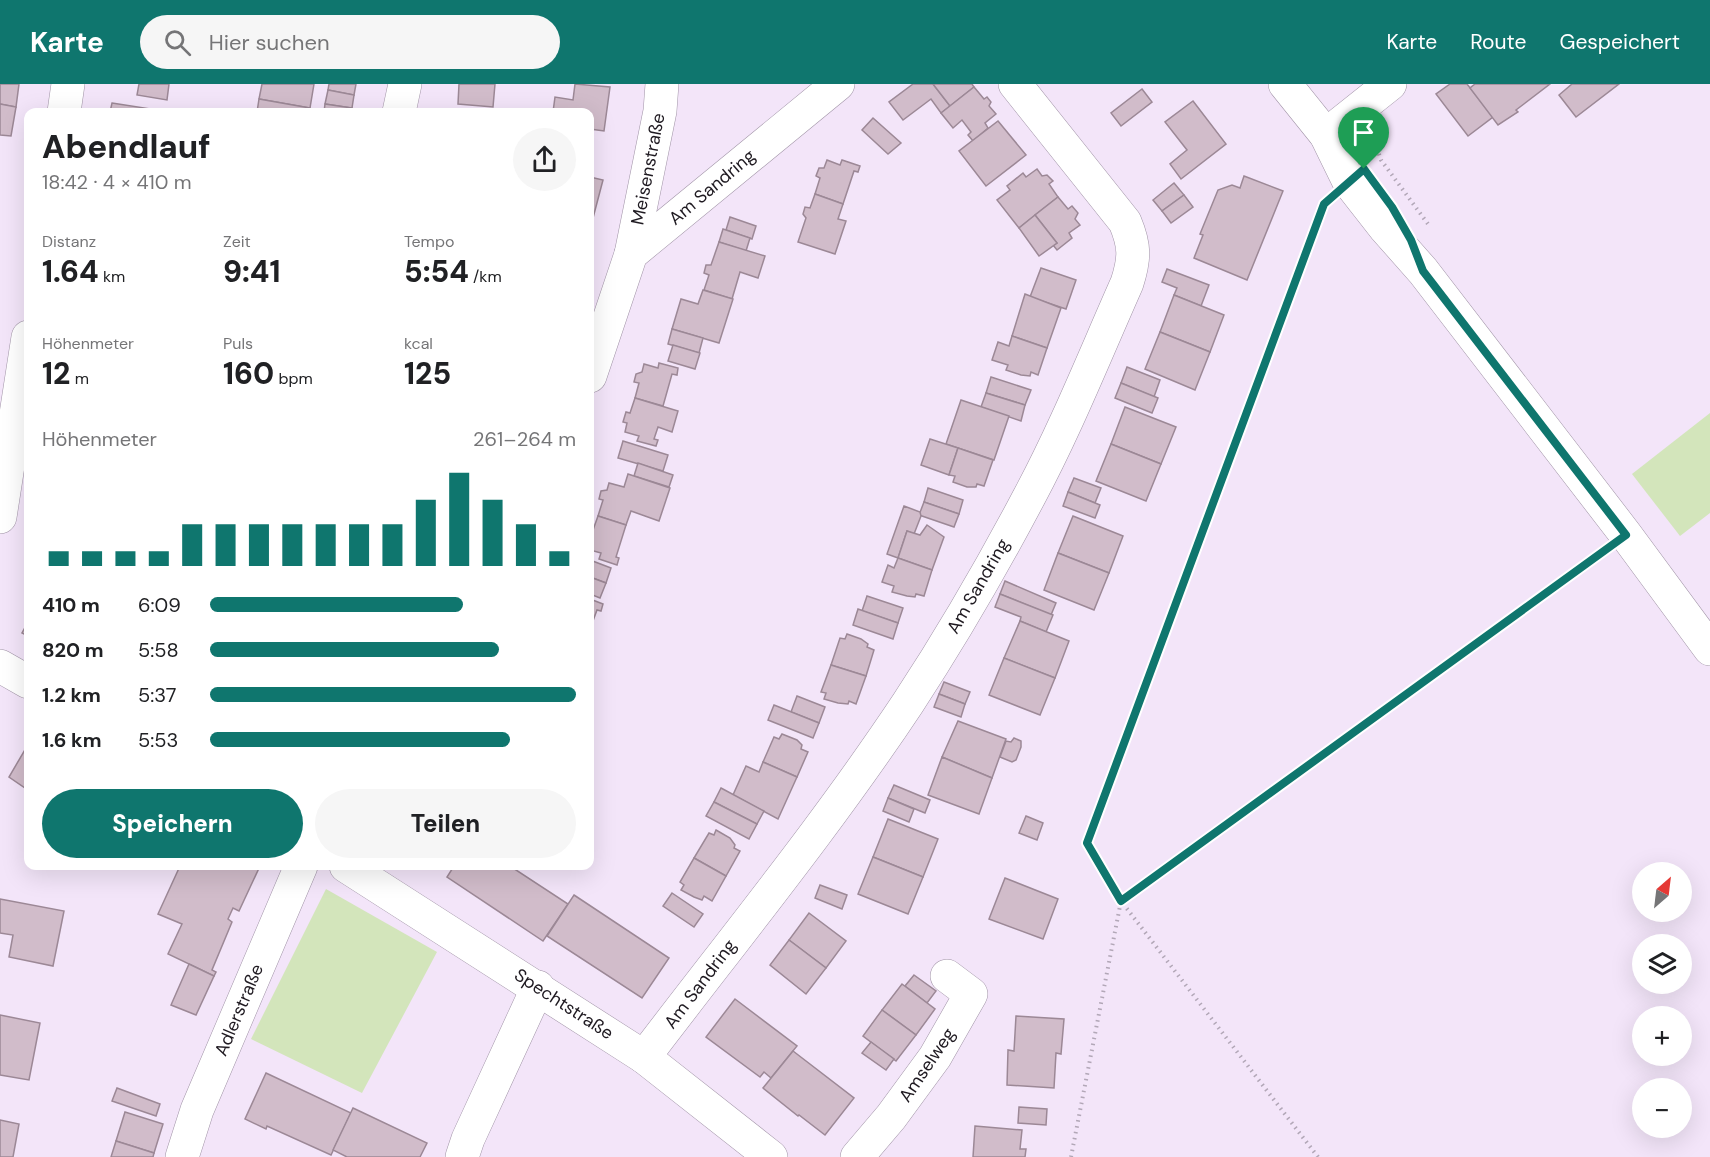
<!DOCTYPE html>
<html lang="de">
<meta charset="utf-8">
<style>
body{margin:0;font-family:"DM Sans",sans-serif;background:#f6f6f6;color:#202124;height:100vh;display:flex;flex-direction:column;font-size:22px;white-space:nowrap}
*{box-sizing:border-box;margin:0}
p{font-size:20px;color:#757577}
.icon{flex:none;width:33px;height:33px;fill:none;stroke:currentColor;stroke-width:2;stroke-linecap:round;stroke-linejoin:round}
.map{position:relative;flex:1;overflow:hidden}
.panel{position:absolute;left:24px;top:24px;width:570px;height:762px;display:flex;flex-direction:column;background:#fff;border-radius:12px;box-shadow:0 6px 24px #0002}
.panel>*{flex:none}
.needle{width:39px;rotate:28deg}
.tools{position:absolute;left:1632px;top:778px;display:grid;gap:12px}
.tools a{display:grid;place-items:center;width:60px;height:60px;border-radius:50%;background:#fff;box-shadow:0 6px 24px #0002;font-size:30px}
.pin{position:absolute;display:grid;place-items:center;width:51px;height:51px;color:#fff;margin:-62px -26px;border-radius:50% 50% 50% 0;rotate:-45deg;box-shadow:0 0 6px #0007}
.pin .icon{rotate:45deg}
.round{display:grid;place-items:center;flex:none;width:63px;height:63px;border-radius:32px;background:#f6f6f6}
.head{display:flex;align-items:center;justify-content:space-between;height:102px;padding:0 18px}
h1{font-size:33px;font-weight:800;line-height:45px}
.figures{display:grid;grid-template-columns:repeat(3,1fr);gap:9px;height:102px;padding:6px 18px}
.figures div{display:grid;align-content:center}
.figures b{font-size:30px;font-weight:800}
.figures small{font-size:16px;font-weight:400}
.figures p{font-size:16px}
.chart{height:168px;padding:12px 18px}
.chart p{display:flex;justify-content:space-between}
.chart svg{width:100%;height:108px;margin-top:6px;stroke:#0f766e;stroke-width:6}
.cta{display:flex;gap:12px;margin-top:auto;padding:12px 18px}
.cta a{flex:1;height:69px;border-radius:36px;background:#0f766e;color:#fff;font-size:24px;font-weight:800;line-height:69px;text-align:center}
.cta a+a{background:#f6f6f6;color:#202124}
ul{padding:0 18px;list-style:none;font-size:20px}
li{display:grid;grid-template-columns:96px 72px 1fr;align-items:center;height:45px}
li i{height:15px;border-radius:8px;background:#0f766e}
header{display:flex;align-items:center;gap:36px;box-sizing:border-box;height:84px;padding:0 30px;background:#0f766e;color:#fff}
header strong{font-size:28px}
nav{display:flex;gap:33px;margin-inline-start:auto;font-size:21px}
.search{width:420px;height:54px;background:#f6f6f6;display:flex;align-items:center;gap:15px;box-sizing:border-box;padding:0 21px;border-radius:33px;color:#757577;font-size:22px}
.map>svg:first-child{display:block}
</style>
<header>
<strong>Karte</strong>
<div class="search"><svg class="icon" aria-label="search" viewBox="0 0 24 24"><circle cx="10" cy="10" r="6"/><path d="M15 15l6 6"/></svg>Hier suchen</div>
<nav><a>Karte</a><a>Route</a><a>Gespeichert</a></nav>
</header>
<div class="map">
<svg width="1710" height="1073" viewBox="0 0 1710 1073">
<rect width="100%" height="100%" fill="#f3e5f9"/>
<g fill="#d3e5bb">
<polygon points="1710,329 1710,429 1680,452 1632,390"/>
<polygon points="326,805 437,868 362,1009 251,955"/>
</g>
<g fill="#d1bcca" stroke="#9c8896" stroke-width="1.5">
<polygon points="0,0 19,0 16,23 0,20"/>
<polygon points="139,0 169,0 167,16 137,11"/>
<polygon points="262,0 314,0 310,24 259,15"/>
<polygon points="329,0 356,0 354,11 328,6"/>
<polygon points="459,0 495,0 493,23 458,20"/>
<polygon points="575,0 610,3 604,47 590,45 590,28 553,28 555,13 573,16"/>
<polygon points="913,0 933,0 950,22 941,29 931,15 903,36 889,18"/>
<polygon points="933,0 972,0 974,3 950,22"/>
<polygon points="1450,0 1467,0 1493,33 1468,52 1436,10"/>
<polygon points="1475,0 1550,0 1516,26 1518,28 1498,41 1470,4"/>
<polygon points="1572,0 1619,0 1576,33 1559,11"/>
<polygon points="974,3 984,15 987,13 991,18 989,22 996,30 985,39 988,44 973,57 968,51 971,48 962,36 953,44 941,29"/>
<polygon points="1142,5 1152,18 1121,42 1111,29"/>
<polygon points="328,6 354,11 352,24 325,20"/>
<polygon points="259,15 310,24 309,28 257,28"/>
<polygon points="1193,17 1226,60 1181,95 1170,80 1187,66 1165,38"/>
<polygon points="112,19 151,25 150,28 110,28"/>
<polygon points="0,20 16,23 11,52 0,51"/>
<polygon points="325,20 352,24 351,28 324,28"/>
<polygon points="873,34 901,59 888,70 862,46"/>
<polygon points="998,37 1026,71 986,102 959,67"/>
<polygon points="827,76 840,81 842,76 860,82 858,88 854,87 843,120 815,110 820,94 816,92 819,84 824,84"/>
<polygon points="1037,85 1042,92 1047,91 1053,97 1049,100 1058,113 1019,144 997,116 1010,106 1007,102 1023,89 1026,93"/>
<polygon points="1244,92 1283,107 1247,196 1194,174 1203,151 1200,150 1218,106 1232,101 1240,104"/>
<polygon points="590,93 603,96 593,134 590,134"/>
<polygon points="1174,99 1184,111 1162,127 1153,116"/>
<polygon points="815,110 843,120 838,135 846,137 835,170 798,158 806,134 803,130 805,123 810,124"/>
<polygon points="1184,111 1193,123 1171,139 1162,127"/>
<polygon points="1058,113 1068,125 1072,122 1078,129 1075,135 1080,141 1069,149 1072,154 1057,166 1053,161 1057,159 1035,131"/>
<polygon points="1035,131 1057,159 1039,172 1019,144"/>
<polygon points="730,133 756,142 752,155 726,146"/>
<polygon points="723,145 750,154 746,167 719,158"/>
<polygon points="719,158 765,172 758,194 740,188 732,215 704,206 709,191 704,189 706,181 711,181"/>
<polygon points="1041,184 1076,196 1066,225 1030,213"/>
<polygon points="1167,185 1209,201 1201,222 1174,211 1177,204 1162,198"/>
<polygon points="703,206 733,215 719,259 672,245 681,215 698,220"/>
<polygon points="1025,210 1061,224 1047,264 1012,252"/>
<polygon points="1174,211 1224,231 1210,268 1160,248"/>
<polygon points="672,245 703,254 699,269 668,260"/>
<polygon points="1160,248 1210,268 1195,306 1145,285"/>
<polygon points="1012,252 1047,264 1038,291 1031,288 1030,292 1021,291 1006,286 1008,281 992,276 998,258 1009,262"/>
<polygon points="673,261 700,269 695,285 668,277"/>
<polygon points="659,279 678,284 677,291 672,290 663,322 635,314 639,299 634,298 636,290 642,288 644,280 658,284"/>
<polygon points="1127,283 1160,296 1154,313 1121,299"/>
<polygon points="991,293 1031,306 1025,321 986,309"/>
<polygon points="1121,299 1158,314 1152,329 1115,314"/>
<polygon points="986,309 1025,321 1021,337 981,323"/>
<polygon points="635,314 678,327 672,348 658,343 654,355 658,356 656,362 637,357 639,352 625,348 627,339 623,338 626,328 630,329"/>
<polygon points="961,316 1009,332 994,376 946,360"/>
<polygon points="1125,323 1176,343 1161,380 1111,360"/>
<polygon points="930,355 958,364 949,391 921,381"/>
<polygon points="623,357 668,371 663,387 618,374"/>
<polygon points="1111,360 1161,380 1146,417 1096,397"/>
<polygon points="958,364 993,376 984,402 977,400 976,403 967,403 953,398 955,392 949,391"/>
<polygon points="638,379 673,391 669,403 634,392"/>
<polygon points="628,390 670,404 659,437 631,427 626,441 598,432 603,416 599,415 601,407 607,406 609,399 624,403"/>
<polygon points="1074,394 1101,404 1095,419 1068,408"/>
<polygon points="928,404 963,416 959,430 924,418"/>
<polygon points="1068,408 1100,421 1095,434 1063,422"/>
<polygon points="924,418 959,430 954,443 919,431"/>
<polygon points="904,422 920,428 921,432 914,450 907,447 898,474 887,470"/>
<polygon points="598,432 626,441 616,473 619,474 617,481 599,475 601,469 590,466 590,445 593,446"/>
<polygon points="1073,432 1123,452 1109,489 1058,469"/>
<polygon points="927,441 944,453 932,486 898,474 907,447 920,451"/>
<polygon points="1058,469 1109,489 1094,526 1044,506"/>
<polygon points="898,474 932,486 924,512 916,510 915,513 907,512 892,508 894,502 882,498 888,481 894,484"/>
<polygon points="590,476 611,484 606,499 590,493"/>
<polygon points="590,493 606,499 600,514 590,510"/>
<polygon points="1005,497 1056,519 1051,531 1000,510"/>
<polygon points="1000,510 1053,531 1046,548 1020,537 1021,533 995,523"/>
<polygon points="867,512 903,524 898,539 862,527"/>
<polygon points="590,515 603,520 601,527 597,526 590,545"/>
<polygon points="858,525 898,539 893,555 853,541"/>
<polygon points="1020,537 1069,557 1055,594 1004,574"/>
<polygon points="28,538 28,552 22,549"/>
<polygon points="847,550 861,555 868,560 867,563 874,566 866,592 831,581 840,554 845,555"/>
<polygon points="1004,574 1055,594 1040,631 989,611"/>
<polygon points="831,581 866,592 856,620 849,617 848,620 838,619 824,615 826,609 821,608"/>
<polygon points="944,598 970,608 965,620 939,610"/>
<polygon points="939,610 965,620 961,633 934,623"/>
<polygon points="797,612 825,623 819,639 791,628"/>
<polygon points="774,621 819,639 813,654 768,636"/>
<polygon points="958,637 1006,655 992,694 942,673"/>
<polygon points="782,650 797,656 802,661 801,665 808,668 797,693 763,678 774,653 779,655"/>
<polygon points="1014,654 1021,657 1021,663 1016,676 1012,678 1000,673 1006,657 1011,658"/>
<polygon points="26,664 28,665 28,706 9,693"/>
<polygon points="942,673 992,694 979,730 928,711"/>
<polygon points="763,678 797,693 778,735 733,711 746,682 759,688"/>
<polygon points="894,701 930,716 925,729 888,714"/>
<polygon points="721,704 764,727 757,740 714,718"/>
<polygon points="888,714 914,725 909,738 883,727"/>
<polygon points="714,718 757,740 749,755 706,732"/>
<polygon points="1026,732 1043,739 1037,756 1019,749"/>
<polygon points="888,735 938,755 923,793 873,773"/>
<polygon points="716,746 730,754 735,761 734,764 740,767 726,792 694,774 709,749 714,751"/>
<polygon points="873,773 923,793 908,830 858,810"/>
<polygon points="694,774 726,792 712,817 704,812 702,816 694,813 681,806 684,801 680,798"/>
<polygon points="180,782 260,782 239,827 233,824 228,835 232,838 212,886 216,888 214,892 168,870 182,840 158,830"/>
<polygon points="454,782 510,782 568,820 543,857 447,793"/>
<polygon points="1005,794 1058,815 1043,855 989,835"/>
<polygon points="820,801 847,811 842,825 815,814"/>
<polygon points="672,809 703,830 694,843 663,822"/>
<polygon points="574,811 669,874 642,914 547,852"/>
<polygon points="0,815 64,827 53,882 9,873 13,851 0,849"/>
<polygon points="809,829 846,857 826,884 789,856"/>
<polygon points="789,856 826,884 806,910 770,881"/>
<polygon points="189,880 214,892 196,931 171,921"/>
<polygon points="914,891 936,907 927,919 905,902"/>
<polygon points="902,900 935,925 916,951 882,926"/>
<polygon points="735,915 797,962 771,994 764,988 760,993 706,953"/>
<polygon points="882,926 916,951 896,977 863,952"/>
<polygon points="0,931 40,939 29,996 0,991"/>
<polygon points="1016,932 1064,935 1061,970 1056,969 1054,1004 1007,1001 1008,966 1014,967"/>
<polygon points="871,958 894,975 886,986 862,969"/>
<polygon points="793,967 854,1014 825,1051 799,1031 798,1032 763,1004"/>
<polygon points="266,989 351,1029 331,1071 267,1042 266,1045 245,1035"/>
<polygon points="117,1004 160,1020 156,1032 112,1017"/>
<polygon points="1019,1023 1047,1025 1046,1041 1018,1039"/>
<polygon points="353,1024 427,1059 420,1073 347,1073 333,1066"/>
<polygon points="125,1028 163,1040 154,1069 116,1057"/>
<polygon points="0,1036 19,1040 13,1073 0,1073"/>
<polygon points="975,1042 1022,1046 1020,1065 1026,1065 1025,1073 973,1073"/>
<polygon points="116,1057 154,1069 153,1073 111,1073"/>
</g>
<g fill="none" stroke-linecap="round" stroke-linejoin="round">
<defs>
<g id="minor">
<polyline points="1285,0 1326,51 1349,98 1385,144 1423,187 1626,451 1710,565"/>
<polyline points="64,28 68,0"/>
<polyline points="399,28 405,0"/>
<polyline points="1326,51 1390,0"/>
<polyline points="631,170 660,27 662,0"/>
<polyline points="590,292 631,170 838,0"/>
<polyline points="0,433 28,253"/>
<polyline points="0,582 28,598"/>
<polyline points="346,782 644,973 771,1073"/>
<path d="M644,973C733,856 827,741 908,619C952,552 992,483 1029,413C1066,344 1095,271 1127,199C1135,174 1135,162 1125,138L1015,0"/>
<polyline points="182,1073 197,1026 301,782"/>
<polyline points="462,1073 468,1055 538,903"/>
<polyline points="857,1073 891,1033 935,973 971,910 947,892"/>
</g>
</defs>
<use href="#minor" stroke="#a194a7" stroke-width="34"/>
<g stroke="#b2a7b7" stroke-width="4" stroke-dasharray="1.5 4.5" stroke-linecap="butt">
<polyline points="1373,53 1381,76 1428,140"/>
<polyline points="1071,1073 1121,817 1087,759 1325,120"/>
<polyline points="1318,1073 1121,817 1600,470"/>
</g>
<use href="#minor" stroke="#fff" stroke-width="33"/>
</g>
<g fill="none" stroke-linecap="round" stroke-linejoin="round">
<defs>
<polygon id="route" points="1364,85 1392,123 1411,156 1423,187 1626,451 1121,817 1087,759 1324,120"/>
</defs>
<use href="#route" stroke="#fff" stroke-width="12"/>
<use href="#route" stroke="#0f766e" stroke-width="8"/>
</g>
<g text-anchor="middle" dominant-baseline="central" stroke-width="6" stroke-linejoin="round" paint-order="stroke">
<g font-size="18" fill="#1f1a21" stroke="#fff">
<text transform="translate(648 85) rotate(-79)">Meisenstraße</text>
<text transform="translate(712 103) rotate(-40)">Am Sandring</text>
<text transform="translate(978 502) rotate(-60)">Am Sandring</text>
<text transform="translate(700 900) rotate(-53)">Am Sandring</text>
<text transform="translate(564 920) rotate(33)">Spechtstraße</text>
<text transform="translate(239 926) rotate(-67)">Adlerstraße</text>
<text transform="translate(927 981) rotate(-56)">Amselweg</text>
</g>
</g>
</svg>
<div class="tools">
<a><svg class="needle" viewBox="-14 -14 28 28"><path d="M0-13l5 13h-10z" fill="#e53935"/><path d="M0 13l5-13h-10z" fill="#757577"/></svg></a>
<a><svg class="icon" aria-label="layers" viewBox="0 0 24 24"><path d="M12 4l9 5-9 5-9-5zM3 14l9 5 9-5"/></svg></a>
<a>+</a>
<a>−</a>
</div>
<div class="pin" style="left:1364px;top:85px;background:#1e9e55"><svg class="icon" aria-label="arrive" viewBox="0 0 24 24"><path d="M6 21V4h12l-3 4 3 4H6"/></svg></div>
<section class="panel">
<div class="head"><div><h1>Abendlauf</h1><p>18:42 · 4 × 410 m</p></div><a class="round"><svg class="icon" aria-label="share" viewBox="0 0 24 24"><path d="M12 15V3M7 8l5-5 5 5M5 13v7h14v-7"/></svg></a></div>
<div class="figures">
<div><p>Distanz</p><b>1.64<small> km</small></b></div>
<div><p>Zeit</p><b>9:41</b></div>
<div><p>Tempo</p><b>5:54<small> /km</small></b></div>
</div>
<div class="figures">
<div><p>Höhenmeter</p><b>12<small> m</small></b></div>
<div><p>Puls</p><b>160<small> bpm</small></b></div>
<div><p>kcal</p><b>125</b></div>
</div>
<div class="chart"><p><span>Höhenmeter</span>261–264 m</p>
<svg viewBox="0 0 160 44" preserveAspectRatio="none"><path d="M5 44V38M15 44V38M25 44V38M35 44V38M45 44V27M55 44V27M65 44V27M75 44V27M85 44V27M95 44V27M105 44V27M115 44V17M125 44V6M135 44V17M145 44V27M155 44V38"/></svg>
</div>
<ul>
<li><b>410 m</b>6:09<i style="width:69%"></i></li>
<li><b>820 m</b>5:58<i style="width:79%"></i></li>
<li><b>1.2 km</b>5:37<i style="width:100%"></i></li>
<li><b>1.6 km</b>5:53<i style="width:82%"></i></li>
</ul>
<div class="cta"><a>Speichern</a><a>Teilen</a></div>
</section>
</div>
